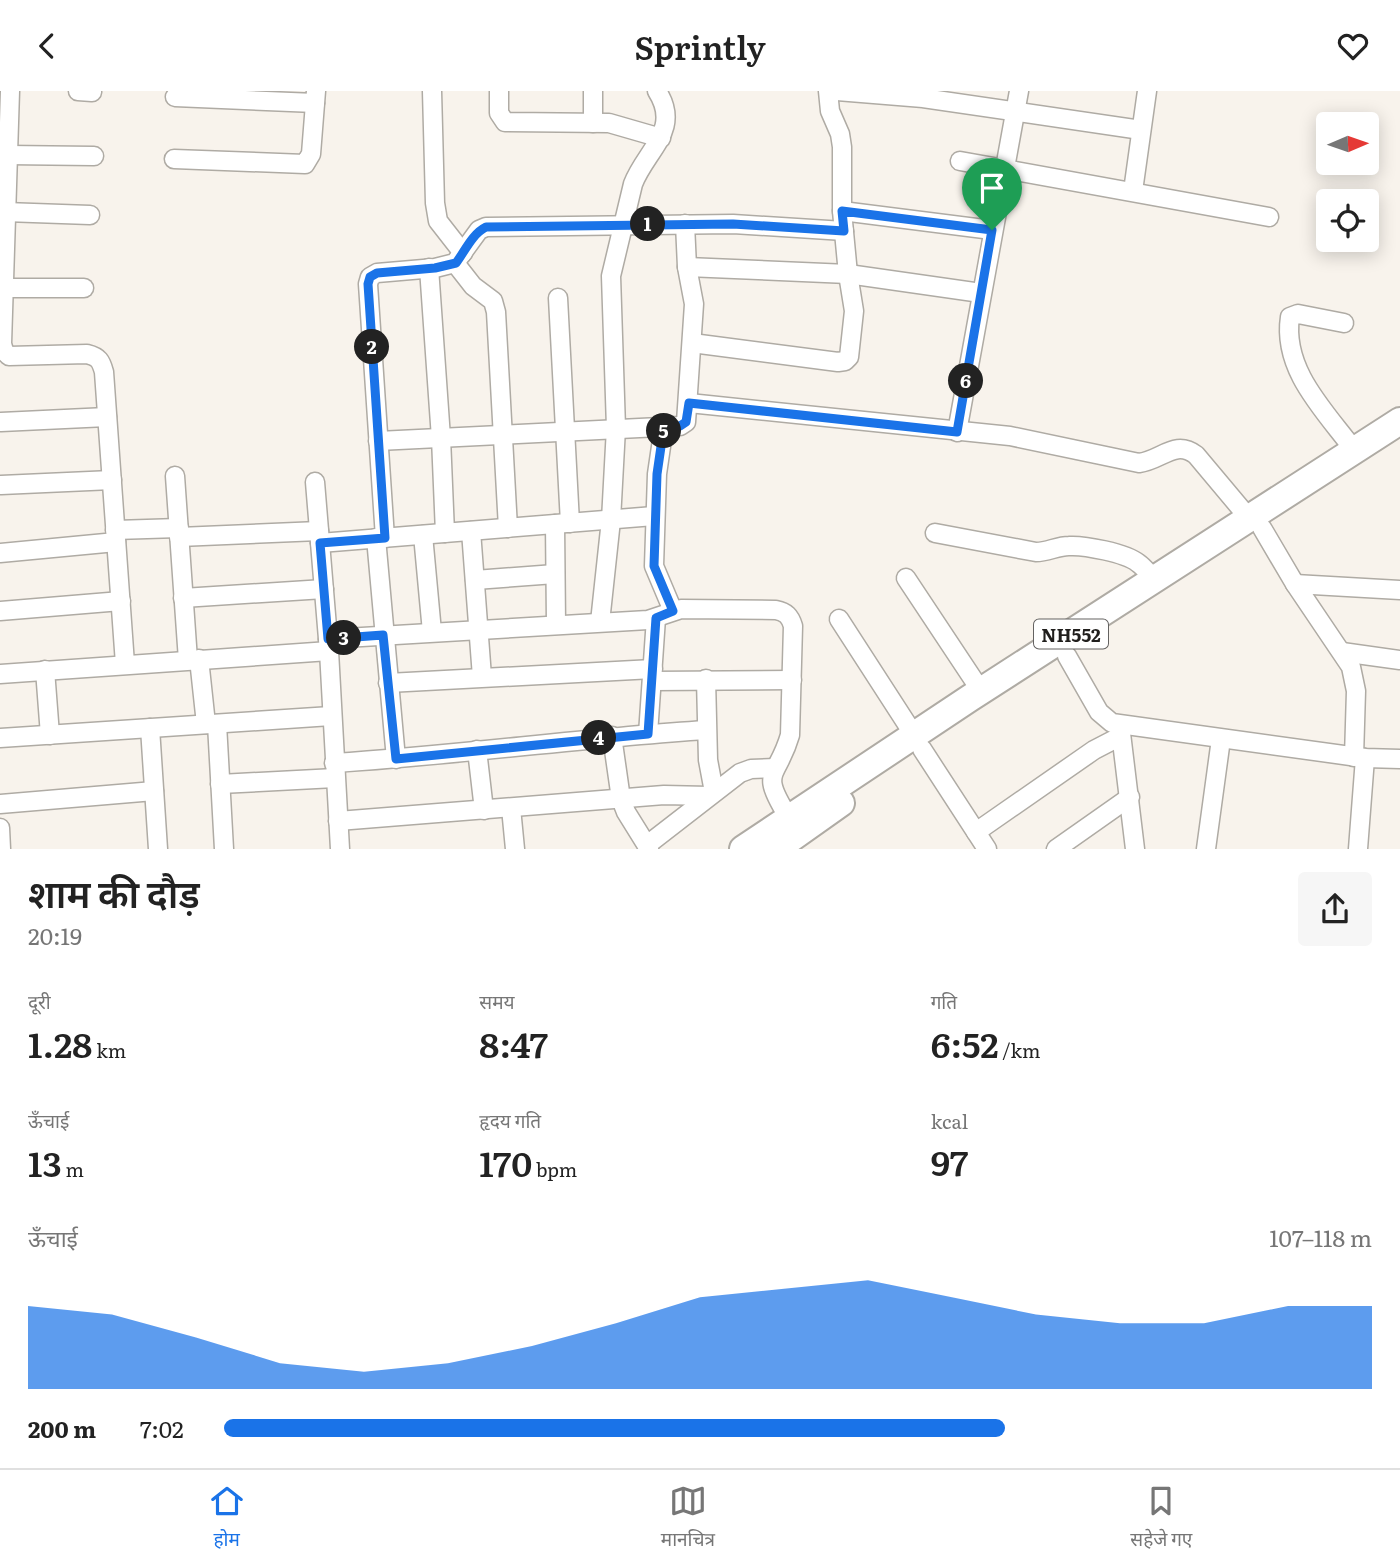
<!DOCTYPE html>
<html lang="hi">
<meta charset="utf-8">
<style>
body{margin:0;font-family:Literata,"Noto Sans Devanagari",serif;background:#f6f6f6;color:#222;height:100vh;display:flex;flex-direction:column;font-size:26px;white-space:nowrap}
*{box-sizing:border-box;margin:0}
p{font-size:23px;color:#767676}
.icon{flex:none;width:38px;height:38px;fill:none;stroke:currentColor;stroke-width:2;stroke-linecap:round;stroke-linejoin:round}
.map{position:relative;height:758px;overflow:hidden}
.drawer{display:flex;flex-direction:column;background:#fff;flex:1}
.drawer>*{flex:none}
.needle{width:46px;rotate:88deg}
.controls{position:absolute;left:1316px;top:21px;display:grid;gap:14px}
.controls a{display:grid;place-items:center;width:63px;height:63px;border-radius:7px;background:#fff;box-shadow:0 4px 18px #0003;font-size:35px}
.pin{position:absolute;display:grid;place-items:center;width:60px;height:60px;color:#fff;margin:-72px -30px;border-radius:50% 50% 50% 0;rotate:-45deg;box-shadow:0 0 7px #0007}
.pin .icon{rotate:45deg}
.km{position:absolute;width:35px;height:35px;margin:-18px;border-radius:50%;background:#222;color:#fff;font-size:19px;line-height:35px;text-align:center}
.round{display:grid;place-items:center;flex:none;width:74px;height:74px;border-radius:7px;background:#f6f6f6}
.head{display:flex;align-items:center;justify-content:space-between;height:119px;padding:0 28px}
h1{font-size:38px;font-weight:600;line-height:52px}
.stats{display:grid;grid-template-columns:repeat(3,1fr);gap:10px;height:119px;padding:7px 28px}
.stats div{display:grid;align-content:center}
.stats b{font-size:35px;font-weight:600}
.stats small{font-size:19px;font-weight:400}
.stats p{font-size:19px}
.chart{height:196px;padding:14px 28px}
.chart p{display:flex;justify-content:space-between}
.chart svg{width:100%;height:126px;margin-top:7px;fill:#1a73e8;opacity:.7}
ul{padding:0 28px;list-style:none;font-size:23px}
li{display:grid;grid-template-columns:112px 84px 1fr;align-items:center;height:52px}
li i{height:18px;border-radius:9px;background:#1a73e8}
header{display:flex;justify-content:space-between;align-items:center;height:91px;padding:0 28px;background:#fff;font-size:32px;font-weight:600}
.tab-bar{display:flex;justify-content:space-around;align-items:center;height:98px;border-top:2px solid #e0e0e0;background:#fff;font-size:19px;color:#767676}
.tab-bar a{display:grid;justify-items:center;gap:4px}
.tab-bar .on{color:#1a73e8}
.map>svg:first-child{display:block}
</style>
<header><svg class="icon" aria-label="back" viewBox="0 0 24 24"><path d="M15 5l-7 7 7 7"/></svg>Sprintly<svg class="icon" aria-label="heart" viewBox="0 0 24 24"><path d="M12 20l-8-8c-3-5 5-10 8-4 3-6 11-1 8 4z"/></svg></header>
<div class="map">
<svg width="1400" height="758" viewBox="0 0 1400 758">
<rect width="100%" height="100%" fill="#f8f3ec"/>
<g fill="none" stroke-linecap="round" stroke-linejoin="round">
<defs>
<g id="minor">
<path d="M10,0L2,253L4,260L9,265L87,263C99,266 101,270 104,281L125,573"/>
<polyline points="78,0 92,1"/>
<polyline points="432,0 435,112 438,130 463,162"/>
<polyline points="499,0 499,22 505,31 609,32 661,47"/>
<polyline points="837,0 923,7 1141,39"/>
<polyline points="175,6 315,12"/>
<polyline points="593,32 593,0"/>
<polyline points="7,64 94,65"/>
<polyline points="174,68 305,73 311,63 316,0"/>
<polyline points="960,70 1269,126"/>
<polyline points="1133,100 1147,0"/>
<polyline points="842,120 992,139"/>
<polyline points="5,121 90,124"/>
<polyline points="455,172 473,195 493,210 496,221 508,437"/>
<polyline points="687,176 848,183 981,202"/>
<polyline points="429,177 441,347 445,442"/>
<polyline points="0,197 84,197"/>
<polyline points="558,207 570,432"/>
<path d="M1344,232L1298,223L1290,226C1282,279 1325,320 1354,359"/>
<polyline points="692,252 838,271 845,270 849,266 854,220 848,183 842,120 842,56 840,43 830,20 828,0"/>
<path d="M689,312L1010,345L1139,372C1162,369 1175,348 1196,364L1248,426"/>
<polyline points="1,331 107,326"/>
<polyline points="664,335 657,383 654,475 673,520"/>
<polyline points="957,341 1019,0"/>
<polyline points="378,350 680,335 686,331 694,213 687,176 685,133"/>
<polyline points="175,385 188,569"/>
<polyline points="315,391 329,560 340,758"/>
<polyline points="1,394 112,389"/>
<polyline points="555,433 556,533"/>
<polyline points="1262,437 1295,493 1351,576 1356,600 1354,666"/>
<polyline points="115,439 179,437"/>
<polyline points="471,440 482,586"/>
<path d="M935,442L1036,461C1048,461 1057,455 1069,455C1084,454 1126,462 1138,472C1144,476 1149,483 1154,488"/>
<polyline points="423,444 432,541"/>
<polyline points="179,446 319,440"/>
<polyline points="376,447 396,668"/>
<polyline points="385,447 368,193 370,186 377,182 435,177 455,172 479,139 486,136 733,133 844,140"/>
<polyline points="320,452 654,425"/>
<polyline points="0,462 116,451"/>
<polyline points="906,487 981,600"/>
<polyline points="475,489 555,483"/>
<polyline points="1295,493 1400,499"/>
<polyline points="183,507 324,498"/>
<polyline points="0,520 121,510"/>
<polyline points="839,528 914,644"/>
<path d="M600,531L611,429L616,337L611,185L633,93C646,59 682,39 657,0"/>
<path d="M328,548L648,529L681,518L776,519C786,521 790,525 793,535L790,644C777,689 758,678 789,727"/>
<polyline points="1342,561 1400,569"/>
<polyline points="1067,565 1099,621 1112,632 1365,667 1400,668"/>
<polyline points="199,568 206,633"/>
<polyline points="45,579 50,644"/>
<polyline points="0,583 329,560"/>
<polyline points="706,588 708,669 714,701"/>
<polyline points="653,590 792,589"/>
<polyline points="388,592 653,578"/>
<polyline points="217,633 224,758"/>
<polyline points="1120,634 1135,758"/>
<polyline points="150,637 158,758"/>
<polyline points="648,643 656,527"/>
<polyline points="612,645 621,708 626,721 649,758"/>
<polyline points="0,647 331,625"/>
<polyline points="922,658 987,758"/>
<polyline points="477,659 484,719"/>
<path d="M334,672C459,664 582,647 706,639"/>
<polyline points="220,693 335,687"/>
<polyline points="0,713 154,700"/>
<polyline points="511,717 515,758"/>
<polyline points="338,730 664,704 709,705"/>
<polyline points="0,737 1,758"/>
<polyline points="976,741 1094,659 1121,645"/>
<polyline points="647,754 740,682 751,678 775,677"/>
<polyline points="1056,758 1130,706"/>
<polyline points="1206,758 1221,648"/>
<polyline points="1358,758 1365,667"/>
</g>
<g id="highway">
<polyline points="743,758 970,607 1400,330"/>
<polyline points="776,758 841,712"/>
</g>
</defs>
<use href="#minor" stroke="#afaba4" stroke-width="21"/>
<use href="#highway" stroke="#afaba4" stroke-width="30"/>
<use href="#minor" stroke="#fff" stroke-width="18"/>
<use href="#highway" stroke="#fff" stroke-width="26"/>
</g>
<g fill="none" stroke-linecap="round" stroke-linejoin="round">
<defs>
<path id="route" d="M842,120L992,139L957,341L689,312L686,331L680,335H664L657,383L654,475L673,520L656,527L648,643L396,668L383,544L328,548L320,452L385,447L368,193L370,186L377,182L435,177L456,172C465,160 472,143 486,136L733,133L844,140Z"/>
</defs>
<use href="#route" stroke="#fff" stroke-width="14"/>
<use href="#route" stroke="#1a73e8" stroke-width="9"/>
</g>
<g text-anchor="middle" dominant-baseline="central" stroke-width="7" stroke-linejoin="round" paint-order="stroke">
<rect fill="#fff" stroke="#646261" stroke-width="2" x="1034" y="528.5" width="74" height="29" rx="5"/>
<g font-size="18" font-weight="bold" fill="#211f1d">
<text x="1071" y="543">NH552</text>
</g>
</g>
</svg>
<div class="controls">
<a><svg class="needle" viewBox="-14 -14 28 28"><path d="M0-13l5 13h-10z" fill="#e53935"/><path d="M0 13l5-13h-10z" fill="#767676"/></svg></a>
<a><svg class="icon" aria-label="locate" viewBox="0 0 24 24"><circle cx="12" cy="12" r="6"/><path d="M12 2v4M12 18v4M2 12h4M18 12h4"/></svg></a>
</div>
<div class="pin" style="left:992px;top:139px;background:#1e9e55"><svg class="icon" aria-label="arrive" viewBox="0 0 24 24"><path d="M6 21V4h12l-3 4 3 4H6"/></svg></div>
<b class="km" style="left:648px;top:133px">1</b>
<b class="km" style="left:372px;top:256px">2</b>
<b class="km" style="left:344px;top:547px">3</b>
<b class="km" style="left:599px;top:647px">4</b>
<b class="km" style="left:664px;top:340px">5</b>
<b class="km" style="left:966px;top:290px">6</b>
</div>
<section class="drawer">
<div class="head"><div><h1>शाम की दौड़</h1><p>20:19</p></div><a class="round"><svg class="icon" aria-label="share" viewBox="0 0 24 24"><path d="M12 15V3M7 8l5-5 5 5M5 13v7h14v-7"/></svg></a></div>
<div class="stats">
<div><p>दूरी</p><b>1.28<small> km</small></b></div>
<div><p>समय</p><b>8:47</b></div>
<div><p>गति</p><b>6:52<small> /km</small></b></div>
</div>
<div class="stats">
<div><p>ऊँचाई</p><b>13<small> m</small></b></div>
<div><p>हृदय गति</p><b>170<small> bpm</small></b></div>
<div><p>kcal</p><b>97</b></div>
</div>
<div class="chart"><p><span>ऊँचाई</span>107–118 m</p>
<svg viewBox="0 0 160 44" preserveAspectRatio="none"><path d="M0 44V15L10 18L20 26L30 35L40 38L50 35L60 29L70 21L80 12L90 9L100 6L110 12L120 18L130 21L140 21L150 15L160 15V44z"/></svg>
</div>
<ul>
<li><b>200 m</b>7:02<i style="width:68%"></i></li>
</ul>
</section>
<nav class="tab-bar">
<a class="on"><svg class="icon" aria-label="home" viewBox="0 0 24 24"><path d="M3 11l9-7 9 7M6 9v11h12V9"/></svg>होम</a>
<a><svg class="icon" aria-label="map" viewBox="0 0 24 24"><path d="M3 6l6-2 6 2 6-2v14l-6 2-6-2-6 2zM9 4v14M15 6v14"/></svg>मानचित्र</a>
<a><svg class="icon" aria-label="saved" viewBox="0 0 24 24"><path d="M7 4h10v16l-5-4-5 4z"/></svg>सहेजे गए</a>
</nav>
